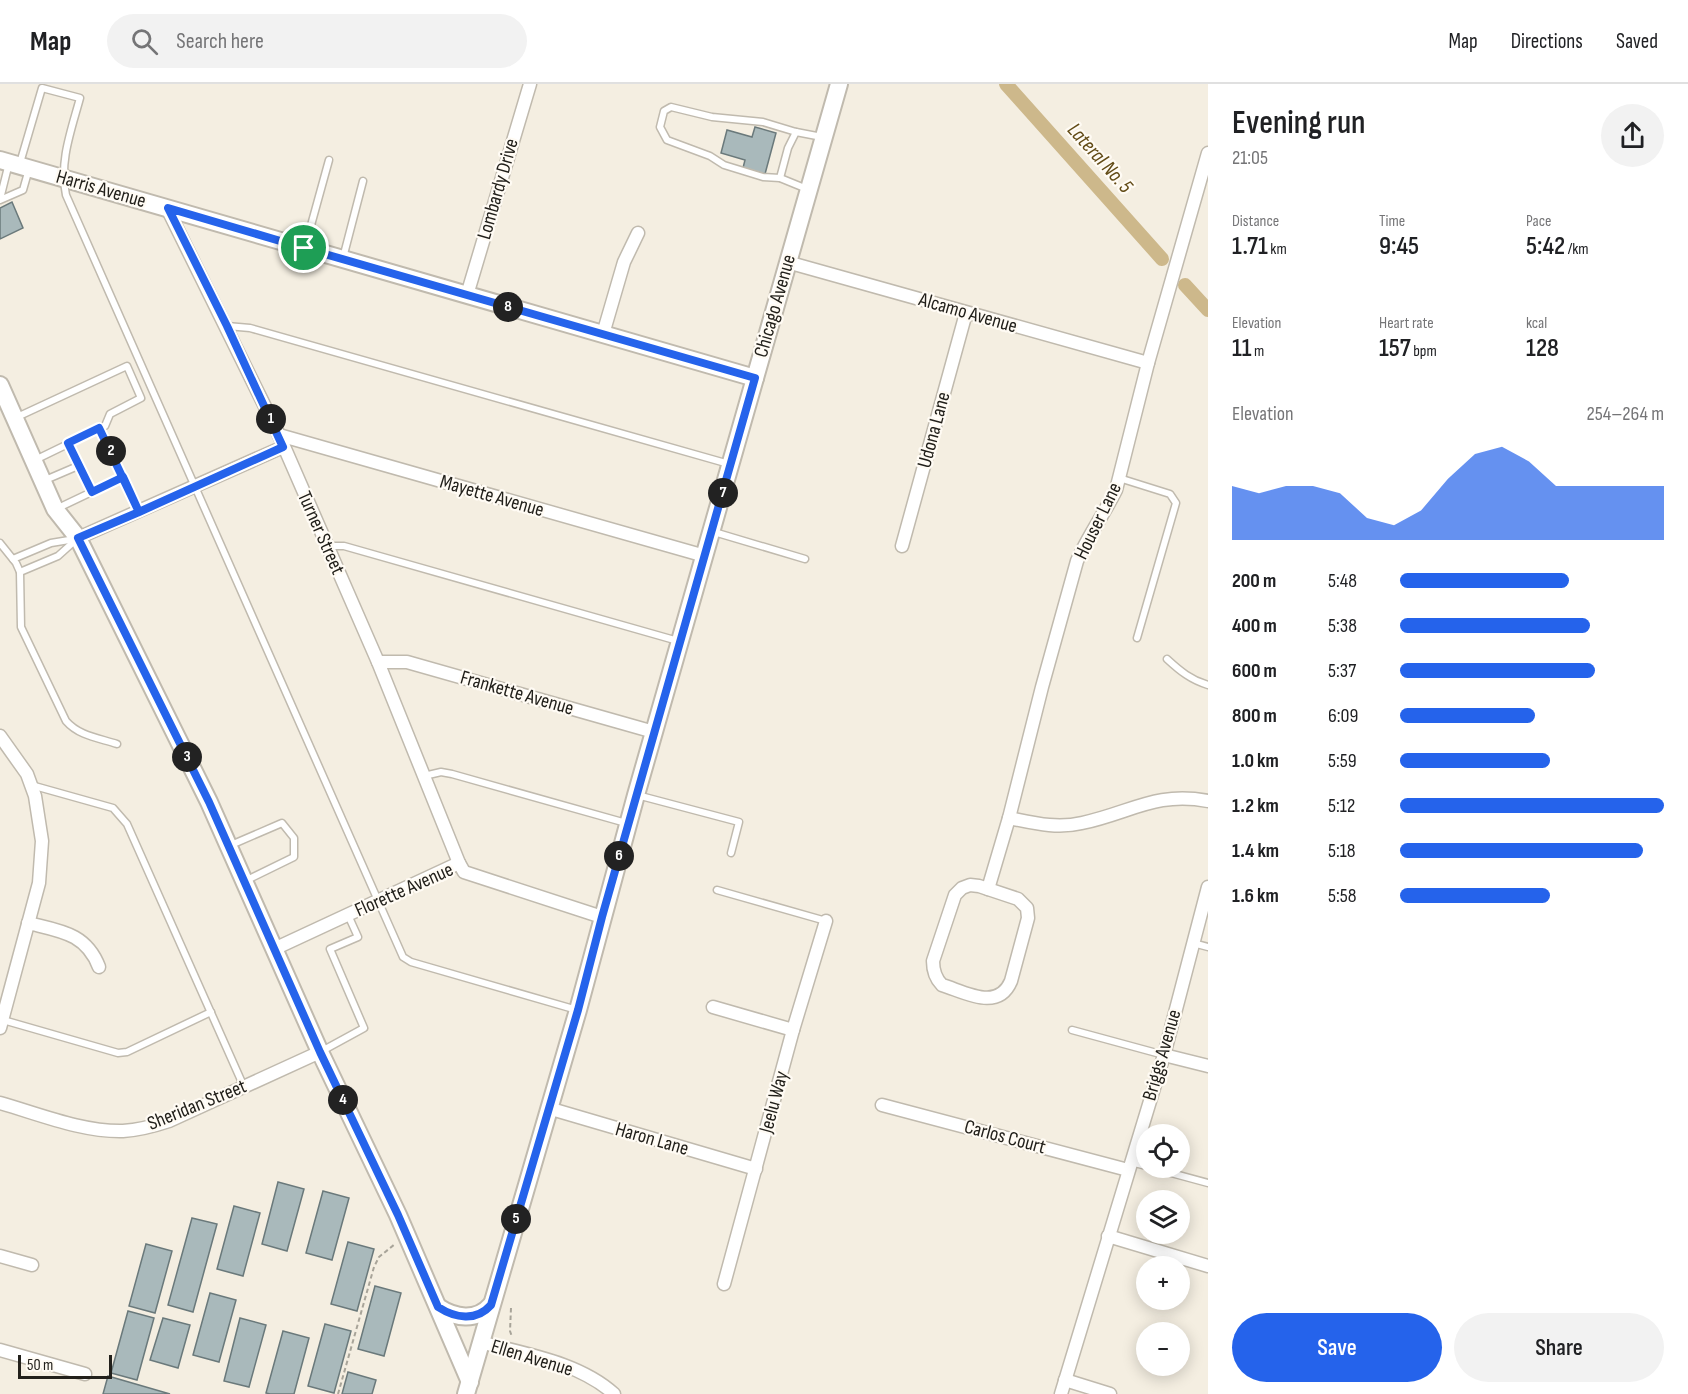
<!DOCTYPE html>
<meta charset="utf-8">
<style>
body{margin:0;font-family:"Sofia Sans Condensed",sans-serif;background:#f2f2f2;color:#202124;height:100vh;display:flex;flex-direction:column;font-size:22px;white-space:nowrap}
*{box-sizing:border-box;margin:0}
p{font-size:20px;color:#757577}
.icon{flex:none;width:33px;height:33px;fill:none;stroke:currentColor;stroke-width:2;stroke-linecap:round;stroke-linejoin:round}
.map{position:relative;flex:1;overflow:hidden}
.side{display:flex;flex-direction:column;background:#fff;width:480px}
.side>*{flex:none}
.controls{position:absolute;left:1136px;top:1040px;display:grid;gap:12px}
.controls a{display:grid;place-items:center;width:54px;height:54px;border-radius:50%;background:#fff;box-shadow:0 3px 15px #0003;font-size:30px}
.scale{position:absolute;left:18px;bottom:15px;width:94px;box-sizing:border-box;padding-left:6px;border:3px solid #22201b;border-top:0;font-size:16px;line-height:21px;white-space:nowrap;color:#22201b;-webkit-text-stroke:4px #fffbf4;paint-order:stroke}
.pin{position:absolute;display:grid;place-items:center;width:51px;height:51px;color:#fff;margin:-26px;border:3px solid #fff;border-radius:50%;box-shadow:0 2px 6px #0007}
.km{position:absolute;width:30px;height:30px;margin:-15px;border-radius:50%;background:#222;color:#fff;font-size:16px;line-height:30px;text-align:center}
.round{display:grid;place-items:center;flex:none;width:63px;height:63px;border-radius:32px;background:#f2f2f2}
.headline{display:flex;align-items:center;justify-content:space-between;height:102px;padding:0 24px}
h1{font-size:33px;font-weight:600;line-height:45px}
.figures{display:grid;grid-template-columns:repeat(3,1fr);gap:9px;height:102px;padding:6px 24px}
.figures div{display:grid;align-content:center}
.figures b{font-size:26px;font-weight:600}
.figures small{font-size:16px;font-weight:400}
.figures p{font-size:16px}
.chart{height:168px;padding:12px 24px}
.chart p{display:flex;justify-content:space-between}
.chart svg{width:100%;height:108px;margin-top:6px;fill:#2563eb;opacity:.7}
.action{display:flex;gap:12px;margin-top:auto;padding:12px 24px}
.action a{flex:1;height:69px;border-radius:36px;background:#2563eb;color:#fff;font-size:24px;font-weight:600;line-height:69px;text-align:center}
.action a+a{background:#f2f2f2;color:#202124}
ul{padding:0 24px;list-style:none;font-size:20px}
li{display:grid;grid-template-columns:96px 72px 1fr;align-items:center;height:45px}
li i{height:15px;border-radius:8px;background:#2563eb}
header{display:flex;align-items:center;gap:36px;box-sizing:border-box;height:84px;padding:0 30px;background:#fff;border-bottom:2px solid #e0e0e0}
header strong{font-size:28px}
nav{display:flex;gap:33px;margin-inline-start:auto;font-size:21px}
.search{width:420px;height:54px;background:#f2f2f2;display:flex;align-items:center;gap:15px;box-sizing:border-box;padding:0 21px;border-radius:33px;color:#757577;font-size:22px}
main{display:flex;flex:1;min-height:0}
.map>svg:first-child{display:block}
</style>
<header>
<strong>Map</strong>
<div class="search"><svg class="icon" aria-label="search" viewBox="0 0 24 24"><circle cx="10" cy="10" r="6"/><path d="M15 15l6 6"/></svg>Search here</div>
<nav><a>Map</a><a>Directions</a><a>Saved</a></nav>
</header>
<main>
<div class="map">
<svg width="1208" height="1310" viewBox="0 0 1208 1310">
<rect width="100%" height="100%" fill="#f4eee1"/>
<g fill="none" stroke-linecap="round" stroke-linejoin="round">
<g stroke="#cdb88b" stroke-width="14">
<polyline points="1006,0 1162,175"/>
<polyline points="1185,201 1208,226"/>
</g>
</g>
<g fill="#a9b9bb" stroke="#6a797b" stroke-width="1.5">
<polygon points="755,43 776,49 765,90 743,84 745,76 721,69 727,46 752,53"/>
<polygon points="12,118 23,144 0,155 0,124"/>
<polygon points="278,1098 304,1105 287,1167 262,1160"/>
<polygon points="323,1107 349,1114 332,1176 306,1169"/>
<polygon points="234,1122 260,1129 243,1192 217,1185"/>
<polygon points="192,1134 217,1140 193,1228 168,1221"/>
<polygon points="348,1158 374,1165 357,1227 331,1220"/>
<polygon points="146,1160 172,1167 155,1229 129,1222"/>
<polygon points="375,1202 401,1209 384,1272 358,1265"/>
<polygon points="210,1209 236,1216 219,1278 193,1271"/>
<polygon points="128,1227 154,1234 137,1296 111,1289"/>
<polygon points="163,1234 190,1241 178,1284 150,1276"/>
<polygon points="240,1234 266,1241 249,1303 224,1297"/>
<polygon points="325,1240 351,1247 334,1309 308,1302"/>
<polygon points="283,1247 309,1254 294,1310 270,1310 266,1309"/>
<polygon points="348,1288 376,1296 372,1310 342,1310"/>
<polygon points="108,1292 170,1310 103,1310"/>
</g>
<g fill="none" stroke-linecap="round" stroke-linejoin="round">
<defs>
<g id="lane">
<path d="M20,79L42,4L80,14C71,47 59,78 66,111L403,873L411,878L577,926"/>
<polyline points="780,94 788,64 796,48"/>
<polyline points="807,105 780,94 763,93 724,81 710,72 667,56 660,43 664,27 671,23 712,33 763,38 796,48 822,53"/>
<polyline points="0,115 9,79"/>
<polyline points="0,116 23,106 29,85"/>
<polyline points="305,163 329,76"/>
<polyline points="343,174 363,97"/>
<polyline points="227,242 250,244 729,380"/>
<polyline points="15,334 127,282 141,314 110,330 105,342 35,376"/>
<polyline points="99,344 139,428"/>
<polyline points="68,359 92,408"/>
<polyline points="1119,394 1170,410 1176,419 1137,554"/>
<polyline points="43,397 78,382"/>
<polyline points="56,425 123,393"/>
<polyline points="714,448 805,475"/>
<path d="M0,459L16,479L20,488L21,543L66,637C79,652 99,654 117,660"/>
<polyline points="327,462 344,462 678,557"/>
<polyline points="13,475 51,459 75,455"/>
<polyline points="20,488 58,472 78,454"/>
<path d="M1167,575C1180,587 1191,596 1208,601"/>
<polyline points="424,692 441,688 452,690 626,739"/>
<polyline points="31,701 113,724 127,740 244,1003"/>
<polyline points="637,711 739,738 731,769"/>
<polyline points="231,761 282,739 294,754 294,773 245,797"/>
<polyline points="717,806 826,837"/>
<polyline points="1193,859 1208,863"/>
<polyline points="3,936 118,969 127,968 211,928"/>
<polyline points="1072,946 1164,971"/>
<polyline points="320,968 364,944 330,865 358,853 348,831"/>
<polyline points="1131,1078 1146,1082"/>
<polyline points="1149,1083 1208,1099"/>
</g>
<g id="street">
<polyline points="167,124 279,351 378,578 459,779 464,788 602,833"/>
<polyline points="787,178 1148,279"/>
<polyline points="467,211 530,0"/>
<polyline points="603,250 624,178 638,149"/>
<polyline points="279,351 705,472"/>
<polyline points="78,454 283,363"/>
<polyline points="902,462 966,229"/>
<polyline points="378,578 407,578 654,648"/>
<polyline points="0,652 27,690 35,712 42,757 39,799 0,944"/>
<path d="M1009,734C1034,739 1057,745 1082,739C1130,729 1156,707 1208,717"/>
<path d="M970,801L979,802L1018,815L1027,824L1028,834L1011,897C998,928 965,908 942,901C935,894 933,887 933,877L955,811L962,804Z"/>
<path d="M988,805L1009,734L1042,603L1077,477C1088,452 1104,430 1116,406L1148,279L1208,69"/>
<path d="M28,839C60,847 86,849 99,883"/>
<polyline points="274,865 459,779"/>
<polyline points="713,923 793,946"/>
<polyline points="1164,971 1208,982"/>
<path d="M0,1019C39,1030 82,1048 123,1047C139,1046 154,1042 169,1037L320,968"/>
<polyline points="882,1021 1128,1086"/>
<polyline points="548,1024 756,1085"/>
<polyline points="1108,1152 1208,1182"/>
<polyline points="0,1172 32,1181"/>
<polyline points="724,1200 793,946 826,837"/>
<path d="M480,1258C524,1270 579,1278 614,1310"/>
<polyline points="0,1266 85,1290"/>
<polyline points="1065,1296 1110,1310"/>
<polyline points="1061,1310 1164,971 1208,803"/>
</g>
<g id="secondary">
<polyline points="0,76 755,294"/>
<polyline points="0,301 55,425 78,454 209,718 320,968 398,1131 470,1298"/>
<path d="M438,1223C455,1234 476,1238 491,1221"/>
<polyline points="466,1310 578,926 636,711 839,0"/>
</g>
</defs>
<use href="#lane" stroke="#c0baae" stroke-width="9"/>
<use href="#street" stroke="#c0baae" stroke-width="15"/>
<use href="#secondary" stroke="#c0baae" stroke-width="20"/>
<g stroke="#a8a499" stroke-width="2" stroke-dasharray="4.5 3" stroke-linecap="butt">
<polyline points="511,1224 510,1247 512,1253"/>
<polyline points="338,1310 374,1183 379,1173 395,1160"/>
</g>
<use href="#lane" stroke="#fff" stroke-width="6"/>
<use href="#street" stroke="#fff" stroke-width="12"/>
<use href="#secondary" stroke="#fff" stroke-width="16"/>
</g>
<g fill="none" stroke-linecap="round" stroke-linejoin="round">
<defs>
<path id="route" d="M304,164L168,124L227,242L283,363L139,428L123,393L92,408L68,359L99,344L139,428L78,454L209,718L320,968L398,1131L438,1223C455,1234 476,1238 491,1221L578,926L602,833L755,294L304,164"/>
</defs>
<use href="#route" stroke="#fff" stroke-width="12"/>
<use href="#route" stroke="#2563eb" stroke-width="8"/>
</g>
<g text-anchor="middle" dominant-baseline="central" stroke-width="4.5" stroke-linejoin="round" paint-order="stroke">
<g font-size="20" fill="#22201b" stroke="#fffbf4">
<text transform="translate(101 105) rotate(16)">Harris Avenue</text>
<text transform="translate(498 105) rotate(-74)">Lombardy Drive</text>
<text transform="translate(775 222) rotate(-74)">Chicago Avenue</text>
<text transform="translate(968 229) rotate(16)">Alcamo Avenue</text>
<text transform="translate(934 346) rotate(-75)">Udona Lane</text>
<text transform="translate(492 412) rotate(16)">Mayette Avenue</text>
<text transform="translate(1098 437) rotate(-64)">Houser Lane</text>
<text transform="translate(321 449) rotate(66)">Turner Street</text>
<text transform="translate(517 609) rotate(16)">Frankette Avenue</text>
<text transform="translate(404 806) rotate(-24)">Florette Avenue</text>
<text transform="translate(1162 971) rotate(-74)">Briggs Avenue</text>
<text transform="translate(774 1018) rotate(-75)">Jeelu Way</text>
<text transform="translate(197 1021) rotate(-22)">Sheridan Street</text>
<text transform="translate(1005 1053) rotate(15)">Carlos Court</text>
<text transform="translate(652 1055) rotate(16)">Haron Lane</text>
<text transform="translate(532 1274) rotate(17)">Ellen Avenue</text>
</g>
<g font-size="21" font-style="italic" fill="#624b16" stroke="#fffbf4">
<text transform="translate(1100 74) rotate(48)">Lateral No. 5</text>
</g>
</g>
</svg>
<div class="controls">
<a><svg class="icon" aria-label="locate" viewBox="0 0 24 24"><circle cx="12" cy="12" r="6"/><path d="M12 2v4M12 18v4M2 12h4M18 12h4"/></svg></a>
<a><svg class="icon" aria-label="layers" viewBox="0 0 24 24"><path d="M12 4l9 5-9 5-9-5zM3 14l9 5 9-5"/></svg></a>
<a>+</a>
<a>−</a>
</div>
<div class="scale">50 m</div>
<div class="pin" style="left:304px;top:164px;background:#1e9e55"><svg class="icon" aria-label="arrive" viewBox="0 0 24 24"><path d="M6 21V4h12l-3 4 3 4H6"/></svg></div>
<b class="km" style="left:271px;top:335px">1</b>
<b class="km" style="left:111px;top:367px">2</b>
<b class="km" style="left:187px;top:673px">3</b>
<b class="km" style="left:343px;top:1016px">4</b>
<b class="km" style="left:516px;top:1135px">5</b>
<b class="km" style="left:619px;top:772px">6</b>
<b class="km" style="left:723px;top:409px">7</b>
<b class="km" style="left:508px;top:223px">8</b>
</div>
<section class="side">
<div class="headline"><div><h1>Evening run</h1><p>21:05</p></div><a class="round"><svg class="icon" aria-label="share" viewBox="0 0 24 24"><path d="M12 15V3M7 8l5-5 5 5M5 13v7h14v-7"/></svg></a></div>
<div class="figures">
<div><p>Distance</p><b>1.71<small> km</small></b></div>
<div><p>Time</p><b>9:45</b></div>
<div><p>Pace</p><b>5:42<small> /km</small></b></div>
</div>
<div class="figures">
<div><p>Elevation</p><b>11<small> m</small></b></div>
<div><p>Heart rate</p><b>157<small> bpm</small></b></div>
<div><p>kcal</p><b>128</b></div>
</div>
<div class="chart"><p><span>Elevation</span>254–264 m</p>
<svg viewBox="0 0 160 44" preserveAspectRatio="none"><path d="M0 44V22L10 25L20 22L30 22L40 25L50 35L60 38L70 32L80 19L90 9L100 6L110 12L120 22L130 22L140 22L150 22L160 22V44z"/></svg>
</div>
<ul>
<li><b>200 m</b>5:48<i style="width:64%"></i></li>
<li><b>400 m</b>5:38<i style="width:72%"></i></li>
<li><b>600 m</b>5:37<i style="width:74%"></i></li>
<li><b>800 m</b>6:09<i style="width:51%"></i></li>
<li><b>1.0 km</b>5:59<i style="width:57%"></i></li>
<li><b>1.2 km</b>5:12<i style="width:100%"></i></li>
<li><b>1.4 km</b>5:18<i style="width:92%"></i></li>
<li><b>1.6 km</b>5:58<i style="width:57%"></i></li>
</ul>
<div class="action"><a>Save</a><a>Share</a></div>
</section>
</main>
